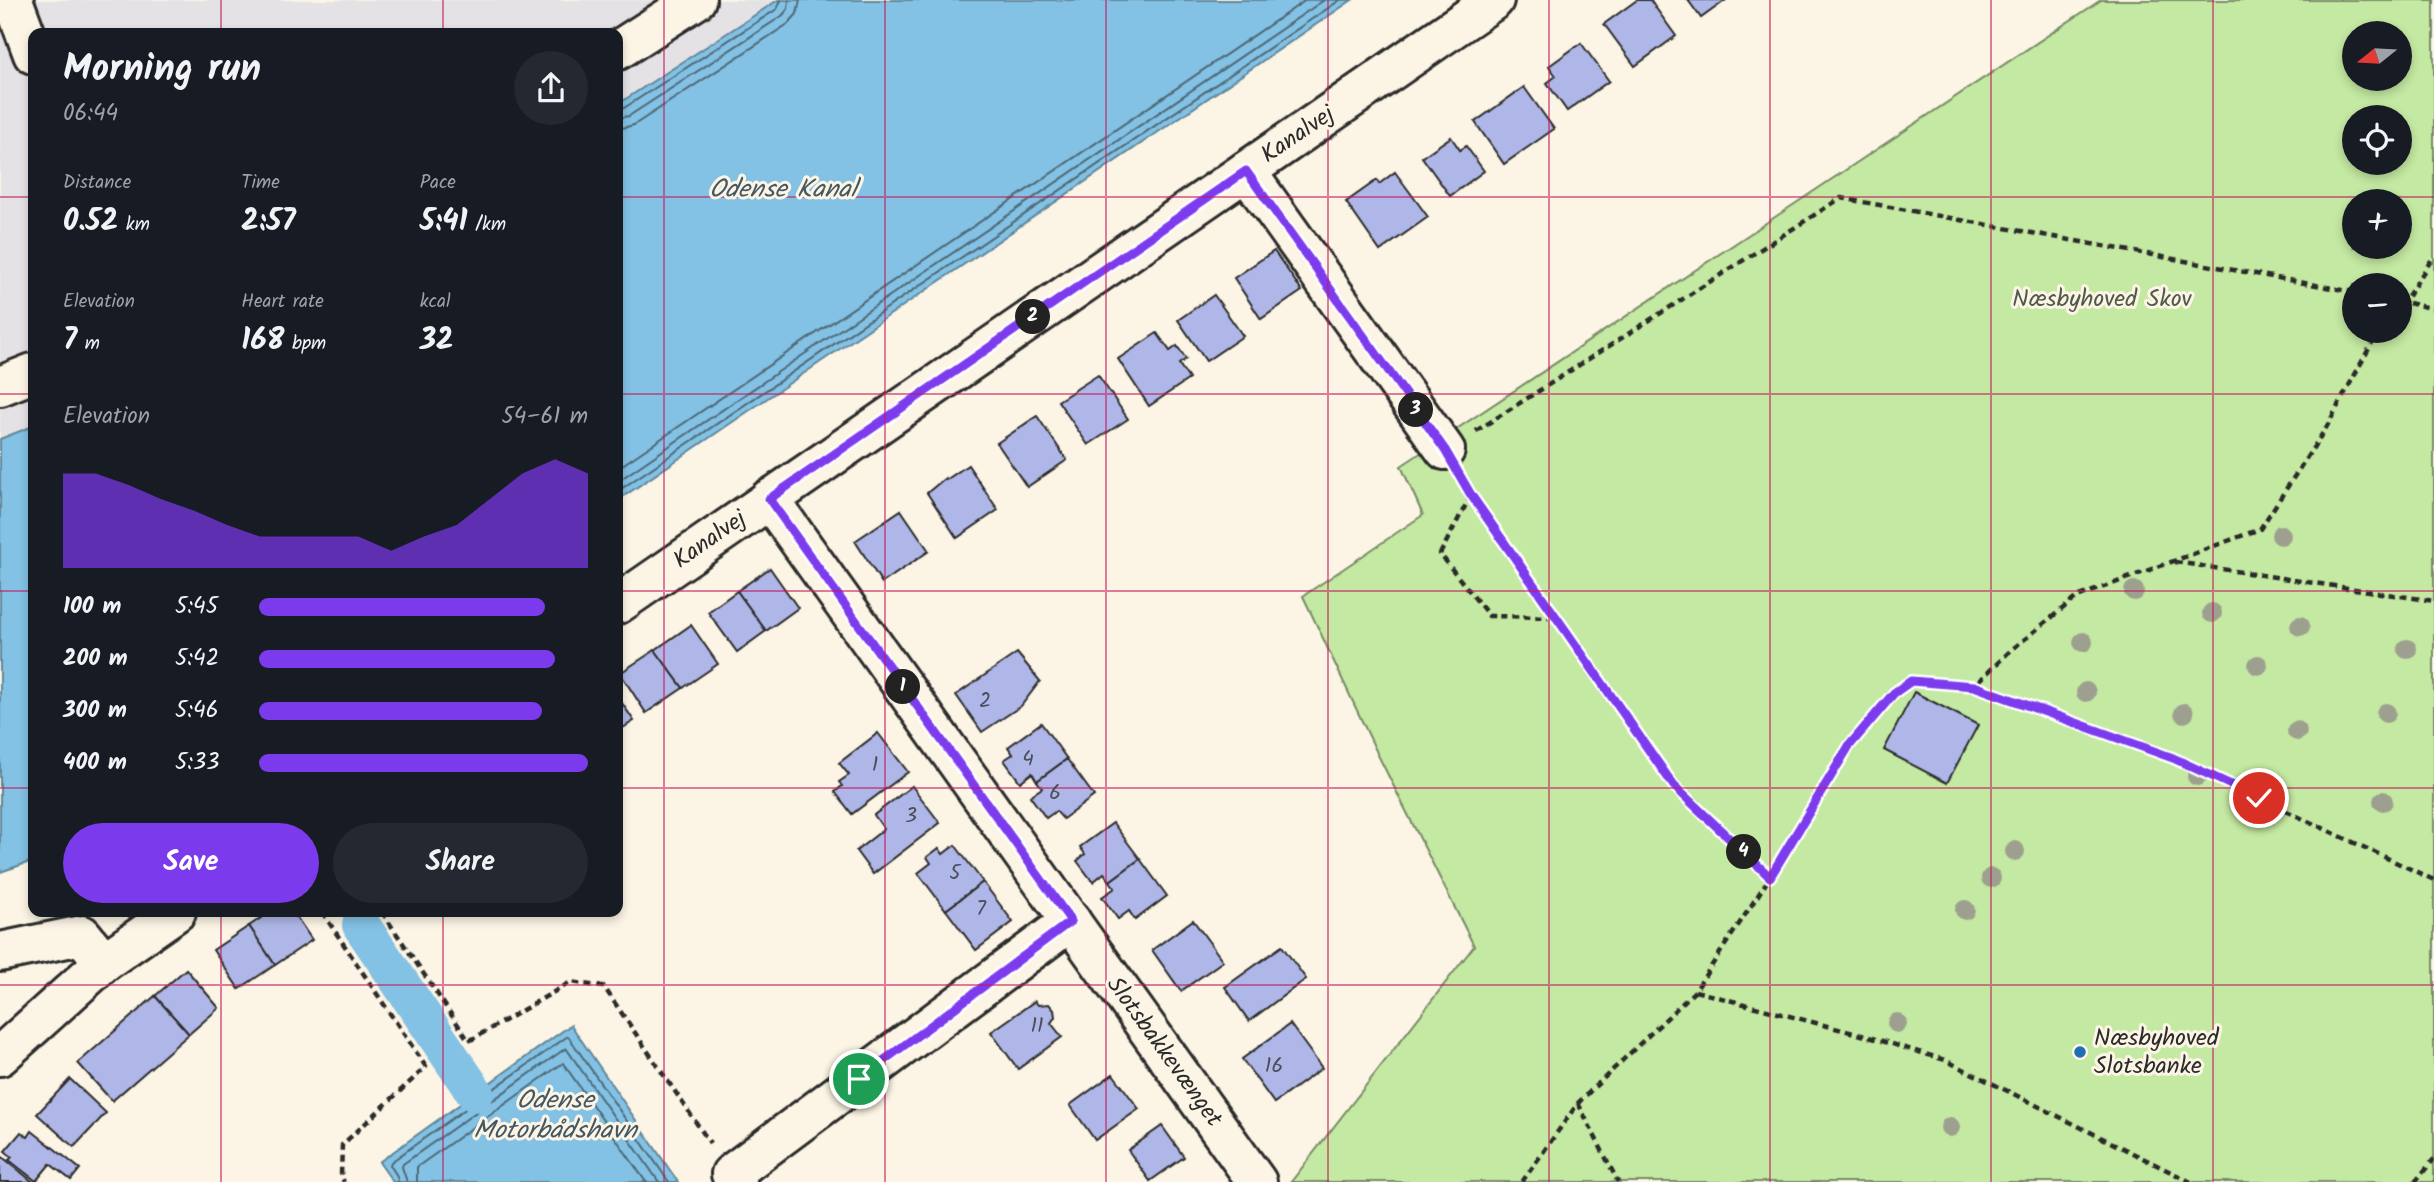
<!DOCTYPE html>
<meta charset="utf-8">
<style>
body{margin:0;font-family:Kalam,sans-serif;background:#242831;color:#f1f3f6;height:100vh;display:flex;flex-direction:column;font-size:26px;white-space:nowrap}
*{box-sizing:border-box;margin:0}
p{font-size:23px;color:#9ea1a6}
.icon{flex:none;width:38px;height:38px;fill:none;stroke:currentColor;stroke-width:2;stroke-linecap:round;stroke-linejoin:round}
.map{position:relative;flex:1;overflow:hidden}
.panel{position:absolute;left:28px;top:28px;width:595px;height:889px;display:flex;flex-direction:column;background:#171b24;border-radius:14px;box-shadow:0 4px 10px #0003}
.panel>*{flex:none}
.needle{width:46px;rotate:252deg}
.tools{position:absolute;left:2342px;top:21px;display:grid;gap:14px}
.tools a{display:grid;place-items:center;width:70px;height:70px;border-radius:50%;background:#171b24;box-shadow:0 4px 10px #0003;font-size:35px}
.pin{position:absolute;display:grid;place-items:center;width:60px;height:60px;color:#fff;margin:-30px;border:4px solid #fff;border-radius:50%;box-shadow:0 2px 7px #0007}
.km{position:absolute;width:35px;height:35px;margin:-18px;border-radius:50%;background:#222;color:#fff;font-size:19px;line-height:35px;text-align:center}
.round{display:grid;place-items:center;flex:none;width:74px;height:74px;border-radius:37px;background:#242831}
.summary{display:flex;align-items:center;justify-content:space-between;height:119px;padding:0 35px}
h1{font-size:38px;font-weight:700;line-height:52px}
.stats{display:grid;grid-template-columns:repeat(3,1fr);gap:10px;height:119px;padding:7px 35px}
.stats div{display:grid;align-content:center}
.stats b{font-size:30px;font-weight:700}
.stats small{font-size:19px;font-weight:400}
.stats p{font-size:19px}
.chart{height:196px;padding:14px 35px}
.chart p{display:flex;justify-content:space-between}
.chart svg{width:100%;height:126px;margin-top:7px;fill:#7c3aed;opacity:.7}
.action{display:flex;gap:14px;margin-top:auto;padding:14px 35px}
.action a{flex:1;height:80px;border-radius:42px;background:#7c3aed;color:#fff;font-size:28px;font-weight:700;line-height:80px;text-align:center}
.action a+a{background:#242831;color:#f1f3f6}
ul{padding:0 35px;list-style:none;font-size:23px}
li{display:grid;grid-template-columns:112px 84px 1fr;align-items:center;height:52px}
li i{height:18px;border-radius:9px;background:#7c3aed}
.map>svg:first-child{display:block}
</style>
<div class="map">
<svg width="2434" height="1182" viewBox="0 0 2434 1182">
<rect width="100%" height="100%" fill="#fcf5e5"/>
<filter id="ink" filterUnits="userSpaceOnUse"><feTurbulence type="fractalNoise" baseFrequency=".0143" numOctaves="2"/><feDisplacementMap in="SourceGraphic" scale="14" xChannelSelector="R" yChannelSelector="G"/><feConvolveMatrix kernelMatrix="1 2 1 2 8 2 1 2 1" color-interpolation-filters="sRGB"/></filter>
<g filter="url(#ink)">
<polygon fill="#e5e2e6" points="0,0 778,0 618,104 618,33 33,33 33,426 0,439"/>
<path fill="#c4e9a2" stroke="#788a66" stroke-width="2" fill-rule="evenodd" d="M2101,0H2434V1182H1291L1474,946L1379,757L1303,596L1423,515L1401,466ZM2354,33H2399V79H2354ZM2354,117H2399V163H2354ZM2354,201H2399V247H2354ZM2354,285H2399V331H2354Z"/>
<g fill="#83c2e4" stroke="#60869a" stroke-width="2">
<polygon points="778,0 1352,0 618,500 618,104"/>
<polygon points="33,426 33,861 0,872 0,439"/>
<polygon points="571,1025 678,1182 393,1182 379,1162"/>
</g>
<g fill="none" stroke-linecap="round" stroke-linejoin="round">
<g stroke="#4e6775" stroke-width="2">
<polyline points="618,110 624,108 777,9 781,0"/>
<polyline points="618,118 629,116 782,16 788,9 789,0"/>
<polyline points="618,129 634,125 788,24 797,14 800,0"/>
<polyline points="618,468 1306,0"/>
<polyline points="618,481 1324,0"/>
<polyline points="618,491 1340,0"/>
<polyline points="398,1182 397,1176 390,1165 391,1162 568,1036 669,1182"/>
<polyline points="407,1182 402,1167 403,1164 566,1048 659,1182"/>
<polyline points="417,1182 417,1167 563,1063 646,1182"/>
</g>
<polyline stroke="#83c2e4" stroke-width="38" points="361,925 475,1093"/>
</g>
<g fill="#afb7e8" stroke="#2b2b2b" stroke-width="2">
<polygon points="1637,0 1650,0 1676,36 1635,66 1604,24"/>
<polygon points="1688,0 1726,0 1701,18"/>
<polygon points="1581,43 1609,81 1567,111 1547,83 1556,76 1549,66"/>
<polygon points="1524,87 1554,129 1504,164 1475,122"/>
<polygon points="1451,137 1460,150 1466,146 1484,171 1450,196 1422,157"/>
<polygon points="1395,172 1428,217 1380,251 1346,202 1377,180 1379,184"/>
<polygon points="1274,251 1302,291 1261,319 1234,278"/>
<polygon points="1214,295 1243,336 1206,361 1178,320"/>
<polygon points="1157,333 1170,351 1177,346 1186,359 1179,364 1189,379 1149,406 1118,359"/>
<polygon points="1098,375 1128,419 1088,445 1058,401"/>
<polygon points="1037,416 1067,460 1027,487 997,443"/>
<polygon points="968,465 998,510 957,538 927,493 945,478 946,480"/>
<polygon points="901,510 929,551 882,583 855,541"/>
<polygon points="770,568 798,608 766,631 737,591"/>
<polygon points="737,591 766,631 737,652 708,612"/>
<polygon points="691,625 718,664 683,688 655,650"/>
<polygon points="655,650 683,688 646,713 620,673"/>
<polygon points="1017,653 1040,681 1021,706 982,732 956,695"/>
<polygon points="1914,692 1978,725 1947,783 1884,750"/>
<polygon points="618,697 634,721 618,731"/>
<polygon points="1041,723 1067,759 1037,781 1032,773 1020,782 1004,760 1013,754 1008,747"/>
<polygon points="878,733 908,772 852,814 835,792 842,786 839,782 849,775 839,763"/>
<polygon points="1067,759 1094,796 1063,819 1056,811 1046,818 1030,796 1042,788 1037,781"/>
<polygon points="912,786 940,823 873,874 856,851 884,829 874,815"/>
<polygon points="1113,823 1140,859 1110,881 1104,873 1093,882 1077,861 1085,854 1080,847"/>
<polygon points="955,845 983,882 946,910 918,873 931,863 927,857 939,848 943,854"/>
<polygon points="1140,859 1167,896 1135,920 1129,911 1118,919 1102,897 1115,888 1110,881"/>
<polygon points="983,882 1013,922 976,950 946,910"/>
<polygon points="270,912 293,912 312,940 275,965 249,926"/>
<polygon points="1193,920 1223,961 1181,991 1152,950"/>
<polygon points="249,926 275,965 239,989 213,950"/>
<polygon points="1282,946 1306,979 1249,1021 1225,987"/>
<polygon points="186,969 219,1008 189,1034 155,996"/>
<polygon points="155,996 189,1034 112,1101 78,1063"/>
<polygon points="1035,1001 1038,1005 1049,1004 1054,1010 1055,1017 1051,1023 1062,1037 1018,1069 991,1032"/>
<polygon points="1290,1024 1322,1068 1274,1103 1242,1059"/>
<polygon points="1113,1074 1139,1109 1095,1140 1070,1105"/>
<polygon points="70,1079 106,1113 74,1147 37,1114"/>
<polygon points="1162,1126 1184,1157 1150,1181 1128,1150"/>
<polygon points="32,1131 80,1169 71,1180 50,1164 36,1181 9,1160 12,1157 5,1151 21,1132 28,1137"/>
<polygon points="0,1155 33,1182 0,1182"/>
</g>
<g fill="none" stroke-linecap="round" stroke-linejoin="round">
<defs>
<g id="minor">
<polyline points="13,0 33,54"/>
<polyline points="618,50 696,0"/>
<polyline points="1246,171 1445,450"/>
<polyline points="0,386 33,373"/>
<polyline points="769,499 1257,1182"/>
<polyline points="618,604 1494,0"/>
<polyline points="0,952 82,935 104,962"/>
<polyline points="0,1056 104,962 176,912"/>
<polyline points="737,1182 731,1174 1071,921"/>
</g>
</defs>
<use href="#minor" stroke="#2b2b2b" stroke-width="44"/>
<g stroke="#2b2b2b" stroke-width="4.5" stroke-dasharray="7 5" stroke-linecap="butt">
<polyline points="2399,301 2404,302 2434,256"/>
<polyline points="2399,308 2404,302 2434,309"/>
<polyline points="1476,431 1841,198 2354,292"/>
<polyline points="1462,481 1674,786 1770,877"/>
<polyline points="1471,495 1440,554 1489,616 1555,617"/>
<polyline points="2175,562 2434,601"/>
<polyline points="1974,686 2173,758 2434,880"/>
<polyline points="322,912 426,1067 342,1145 341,1176 344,1182"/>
<polyline points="382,912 469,1041 571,982 604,987 710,1143"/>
<polyline points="1695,991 1869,1037 1945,1060 2191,1182"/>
<polyline points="1578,1103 1618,1182"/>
<polyline points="1522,1182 1578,1103 1695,991 1770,877 1849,746 1894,693 1911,682 1974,686 2010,651 2077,597 2260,529 2326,428 2372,343 2381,331"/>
<polyline points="2415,1182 2434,1159"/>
</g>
<use href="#minor" stroke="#fcf5e5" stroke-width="38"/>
</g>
<g fill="#9ea08f">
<circle cx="2281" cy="535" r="10"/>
<circle cx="2134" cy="591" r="10"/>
<circle cx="2212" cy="613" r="10"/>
<circle cx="2300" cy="626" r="10"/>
<circle cx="2083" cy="642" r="10"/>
<circle cx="2407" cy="649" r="10"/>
<circle cx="2258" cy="665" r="10"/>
<circle cx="2086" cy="692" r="10"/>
<circle cx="2184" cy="713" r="10"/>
<circle cx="2386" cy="713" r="10"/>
<circle cx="2297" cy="731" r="10"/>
<circle cx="2197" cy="776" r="10"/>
<circle cx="2383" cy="801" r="10"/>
<circle cx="2015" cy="851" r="10"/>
<circle cx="1991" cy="878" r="10"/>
<circle cx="1965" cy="910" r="10"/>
<circle cx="1897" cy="1023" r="10"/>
<circle cx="1950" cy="1127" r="10"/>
</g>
</g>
<g fill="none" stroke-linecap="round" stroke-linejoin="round" filter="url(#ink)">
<defs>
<polyline id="route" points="859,1079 1071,921 769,499 1246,171 1445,450 1471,495 1674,786 1770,877 1849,746 1894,693 1911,681 1974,686 2173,758 2259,798"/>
</defs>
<use href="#route" stroke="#fff" stroke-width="14"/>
<use href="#route" stroke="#7c3aed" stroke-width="9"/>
</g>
<path fill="none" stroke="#c2185b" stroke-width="2" stroke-opacity="0.55" d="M221,0V33M443,0V33M664,0V1182M885,0V1182M1106,0V1182M1328,0V1182M1549,0V1182M1770,0V1182M1991,0V1182M2213,0V1182M0,197H33M618,197H2434M0,394H33M618,394H2434M0,591H33M618,591H2434M0,788H33M618,788H2434M221,912V1182M443,912V1182M0,985H2434"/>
<circle fill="#1f6fb2" stroke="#fcf5e5" stroke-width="2.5" cx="2080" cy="1052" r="7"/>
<g text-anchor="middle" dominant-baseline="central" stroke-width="6" stroke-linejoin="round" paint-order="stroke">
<g font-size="21" fill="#4c4e5a">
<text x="985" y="701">2</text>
<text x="1028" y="759">4</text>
<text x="875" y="765">1</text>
<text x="1055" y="793">6</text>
<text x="911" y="816">3</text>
<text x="955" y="873">5</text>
<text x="981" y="909">7</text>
<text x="1037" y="1026">11</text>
<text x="1274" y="1066">16</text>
</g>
<g font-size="24" fill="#2b2b2b" stroke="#fcf5e5">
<text transform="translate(1298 135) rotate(-34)">Kanalvej</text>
<text transform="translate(710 540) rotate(-35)">Kanalvej</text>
<text transform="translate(1164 1052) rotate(54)">Slotsbakkevænget</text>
</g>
<g font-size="24" fill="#515a49" stroke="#fcf5e5">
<text x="2102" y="299">Næsbyhoved Skov</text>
</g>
<g font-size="24" fill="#2b2b2b" stroke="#fcf5e5" text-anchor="start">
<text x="2094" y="1038">Næsbyhoved<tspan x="2094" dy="28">Slotsbanke</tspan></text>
</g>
<g font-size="26" font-style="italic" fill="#455862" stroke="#fcf5e5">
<text x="783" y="190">Odense Kanal</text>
<text x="555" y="1101">Odense<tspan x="555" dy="30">Motorbådshavn</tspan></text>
</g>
</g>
</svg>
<div class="tools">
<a><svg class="needle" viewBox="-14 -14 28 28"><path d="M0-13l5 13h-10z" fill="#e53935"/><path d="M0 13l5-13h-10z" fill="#9ea1a6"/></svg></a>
<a><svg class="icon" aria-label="locate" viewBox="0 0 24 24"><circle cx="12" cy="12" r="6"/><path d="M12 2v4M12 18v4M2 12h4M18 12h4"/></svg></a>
<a>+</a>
<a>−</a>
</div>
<div class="pin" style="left:859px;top:1079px;background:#1e9e55"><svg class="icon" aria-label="arrive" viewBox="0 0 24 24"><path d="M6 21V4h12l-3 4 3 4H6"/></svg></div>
<div class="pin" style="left:2259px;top:798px;background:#d93025"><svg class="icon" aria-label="check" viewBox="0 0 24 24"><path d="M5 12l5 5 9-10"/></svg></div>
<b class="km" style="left:903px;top:687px">1</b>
<b class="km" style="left:1033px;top:317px">2</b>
<b class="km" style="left:1416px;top:410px">3</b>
<b class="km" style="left:1744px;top:852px">4</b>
<section class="panel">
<div class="summary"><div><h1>Morning run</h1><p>06:44</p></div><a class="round"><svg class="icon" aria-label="share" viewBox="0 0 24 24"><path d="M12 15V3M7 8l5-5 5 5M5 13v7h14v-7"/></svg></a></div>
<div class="stats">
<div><p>Distance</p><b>0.52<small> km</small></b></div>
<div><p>Time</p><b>2:57</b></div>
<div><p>Pace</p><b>5:41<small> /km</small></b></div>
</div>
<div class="stats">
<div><p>Elevation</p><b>7<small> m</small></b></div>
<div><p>Heart rate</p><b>168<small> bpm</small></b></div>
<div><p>kcal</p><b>32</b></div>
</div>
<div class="chart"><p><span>Elevation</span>54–61 m</p>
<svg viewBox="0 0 160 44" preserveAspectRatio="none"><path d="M0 44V11L10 11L20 15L30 20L40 24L50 29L60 33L70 33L80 33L90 33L100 38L110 33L120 29L130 20L140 11L150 6L160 11V44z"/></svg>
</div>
<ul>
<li><b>100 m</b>5:45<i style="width:87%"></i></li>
<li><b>200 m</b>5:42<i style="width:90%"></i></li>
<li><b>300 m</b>5:46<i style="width:86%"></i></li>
<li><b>400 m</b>5:33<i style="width:100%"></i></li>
</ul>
<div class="action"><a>Save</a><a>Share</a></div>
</section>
</div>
